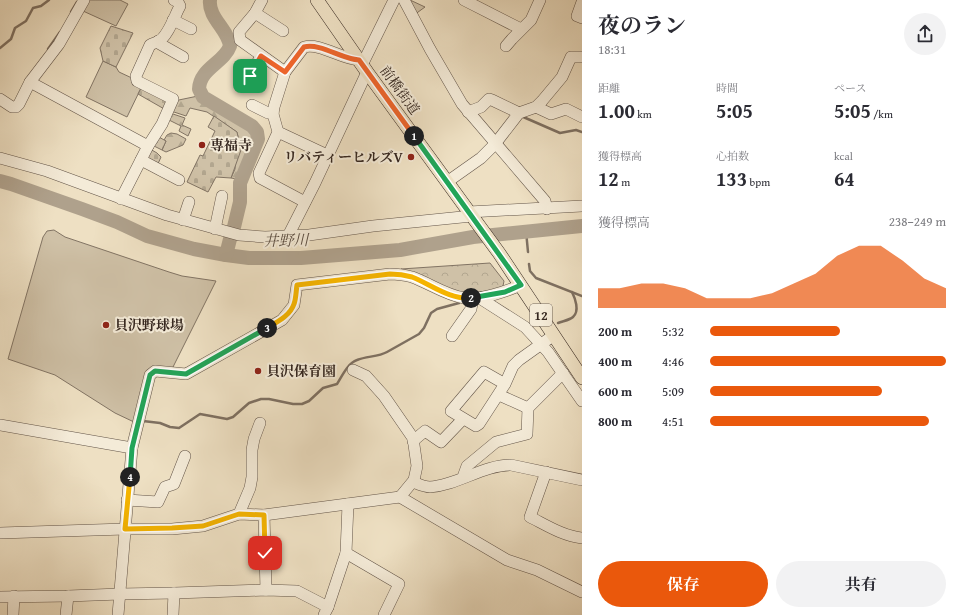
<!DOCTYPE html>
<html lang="ja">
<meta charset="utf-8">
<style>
body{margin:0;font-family:"Gentium Book Plus","Noto Serif JP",serif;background:#f2f2f3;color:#2b2b33;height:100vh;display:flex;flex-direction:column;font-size:15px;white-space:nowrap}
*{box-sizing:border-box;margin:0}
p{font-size:13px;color:#7c7c81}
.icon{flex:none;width:22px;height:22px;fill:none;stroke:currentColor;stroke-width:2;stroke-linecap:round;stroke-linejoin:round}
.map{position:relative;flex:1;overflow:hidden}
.sheet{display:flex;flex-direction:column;background:#fff;width:380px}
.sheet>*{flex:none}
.pin{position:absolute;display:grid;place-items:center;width:34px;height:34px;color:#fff;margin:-17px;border-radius:8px;box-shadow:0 2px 6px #0006}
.km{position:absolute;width:20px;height:20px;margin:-10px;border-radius:50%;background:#222;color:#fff;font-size:11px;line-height:20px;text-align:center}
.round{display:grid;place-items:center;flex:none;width:42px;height:42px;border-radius:21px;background:#f2f2f3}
.headline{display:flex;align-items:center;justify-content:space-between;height:68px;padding:0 16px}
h1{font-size:22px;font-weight:700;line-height:30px}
.stats{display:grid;grid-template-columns:repeat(3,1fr);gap:6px;height:68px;padding:4px 16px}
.stats div{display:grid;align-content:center}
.stats b{font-size:20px;font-weight:700}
.stats small{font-size:11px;font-weight:400}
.stats p{font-size:11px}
.chart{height:112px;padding:8px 16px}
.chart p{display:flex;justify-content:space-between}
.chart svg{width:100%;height:72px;margin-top:4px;fill:#ea580c;opacity:.7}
.cta{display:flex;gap:8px;margin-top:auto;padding:8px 16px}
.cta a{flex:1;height:46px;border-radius:24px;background:#ea580c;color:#fff;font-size:16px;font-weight:700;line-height:46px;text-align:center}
.cta a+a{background:#f2f2f3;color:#2b2b33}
ul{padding:0 16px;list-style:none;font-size:13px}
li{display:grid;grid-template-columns:64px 48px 1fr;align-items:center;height:30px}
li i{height:10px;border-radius:5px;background:#ea580c}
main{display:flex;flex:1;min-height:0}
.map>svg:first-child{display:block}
</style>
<main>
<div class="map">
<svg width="582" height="615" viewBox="0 0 582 615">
<defs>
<pattern id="forest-firs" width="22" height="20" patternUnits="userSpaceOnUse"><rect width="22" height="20" fill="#cfc1a7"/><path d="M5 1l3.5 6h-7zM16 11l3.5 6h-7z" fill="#b2a68f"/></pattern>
<pattern id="cemetery-stones" width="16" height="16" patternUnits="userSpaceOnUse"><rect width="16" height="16" fill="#cfc1a7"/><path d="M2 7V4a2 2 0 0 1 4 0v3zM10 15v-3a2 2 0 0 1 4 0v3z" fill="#b2a68f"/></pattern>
<pattern id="park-crowns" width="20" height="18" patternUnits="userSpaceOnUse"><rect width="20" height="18" fill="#cfc1a7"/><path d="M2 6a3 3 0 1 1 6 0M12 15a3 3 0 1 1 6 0" fill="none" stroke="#b2a68f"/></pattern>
</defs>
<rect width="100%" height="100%" fill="#eee0c3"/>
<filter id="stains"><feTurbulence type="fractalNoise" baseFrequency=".005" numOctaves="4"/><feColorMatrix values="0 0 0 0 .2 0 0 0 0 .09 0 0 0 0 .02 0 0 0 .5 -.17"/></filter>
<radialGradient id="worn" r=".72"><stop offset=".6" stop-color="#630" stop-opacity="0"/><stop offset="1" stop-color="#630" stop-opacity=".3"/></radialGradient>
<g fill="#cfc1a7" stroke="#827464">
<polygon points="88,0 120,0 128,4 116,26 83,11"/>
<polygon points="406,0 410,0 425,7 414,15"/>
<polygon points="103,61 116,67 119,72 134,79 142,86 127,117 86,97"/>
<polygon points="54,230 65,237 169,272 182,276 216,281 172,369 147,370 134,422 115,413 55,375 8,359 43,237 47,231"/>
</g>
<g fill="url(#forest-firs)" stroke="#827464">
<polygon points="198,96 203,101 250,130 253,139 237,179 231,178 235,169 237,132 207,112 190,108 186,116 171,111 174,101"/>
<polygon points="170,113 185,118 182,125 191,129 188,136 179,131 181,126 167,119"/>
<polygon points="171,133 177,134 186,139 183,145 166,152 162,150 166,141 164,140 167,135"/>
</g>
<g fill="url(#cemetery-stones)" stroke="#827464">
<polygon points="111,26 133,33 116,67 103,61 100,48"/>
<polygon points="142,86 169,99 166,110 138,94"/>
<polygon points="214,116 237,132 241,150 231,178 216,177 208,192 187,182 200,155 203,156 215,131 208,127"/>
<polygon points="157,136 166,141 162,150 152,145"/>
<polygon points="150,149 157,153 161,157 157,166 144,160"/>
</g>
<polygon fill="url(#park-crowns)" stroke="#827464" points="490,263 504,281 503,286 497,290 461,295 401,269"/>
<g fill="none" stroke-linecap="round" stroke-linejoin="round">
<g stroke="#7e7061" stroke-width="2.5">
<polyline points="71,12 77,2"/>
<polyline points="0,48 11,39 15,28 26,21 33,8 41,6 49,0"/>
<polyline points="48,49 60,32"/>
<polyline points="521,116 560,133 576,130 582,132"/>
<polyline points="526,231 528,252"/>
<polyline points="529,264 530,271 536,278 582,296"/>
<path d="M558,323C563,321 570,320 573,317C580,311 575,298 572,292"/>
<path d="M143,421L160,423L170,427L179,428L200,414L227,419L233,417L249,403L261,399H269L293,404H302L309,401L323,388L337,384C342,376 348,363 357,360C367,356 378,357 387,352L419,334L424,328L431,313L437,309L459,303"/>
</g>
<g stroke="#afa18c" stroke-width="14">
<path d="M210,0C208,18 228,29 230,46C224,63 200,68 199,89L203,97L252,126L257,132L258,139L240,183V202L234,227"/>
<polyline points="0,181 11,184 82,209 117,222 147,236 194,249 226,255 249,258 301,258 400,250 473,237 582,226"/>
<polyline points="226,255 230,239"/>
</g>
<defs>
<g id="minor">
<polyline points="262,0 255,13 239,32 240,40 285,72"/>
<polyline points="404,0 430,49 462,104 545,201 547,209"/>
<polyline points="464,0 521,29"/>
<polyline points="582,2 577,16 582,18"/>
<polyline points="255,13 283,31"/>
<polyline points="173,20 191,29"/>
<polyline points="158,41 160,44 183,57"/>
<polyline points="506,46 512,39 531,20 540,0"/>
<polyline points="362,65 394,0"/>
<polyline points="250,76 261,56"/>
<polyline points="30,82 148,146 121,199"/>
<polyline points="0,99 12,107 16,107 19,104 30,82 59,44 84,0"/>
<polyline points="252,105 268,113 273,113"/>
<polyline points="536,107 551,114 566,109 582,117"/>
<polyline points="468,112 481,107 489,99 492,100 519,113"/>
<polyline points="278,132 327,155"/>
<path d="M148,146L162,124L173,99L137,81L136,76L150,45C153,43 156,43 159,41C168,36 175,15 180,6L178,2L174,0"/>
<polyline points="0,158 47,171 167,215 239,235 265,237 309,235 373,226 472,216"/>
<polyline points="141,160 179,180"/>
<polyline points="447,182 481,158 495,144 519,113 536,107 542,101 562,77 571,57 582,57"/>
<path d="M305,202L260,178L259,173L278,132L273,114L274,107L285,72L304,47C321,43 341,59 359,60"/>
<polyline points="469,212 582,206"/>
<polyline points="183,220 189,202"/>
<polyline points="215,229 222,196"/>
<polyline points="288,236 315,183 367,72"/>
<polyline points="478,297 525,327 548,352 582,401"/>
<polyline points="452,336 471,309 473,298"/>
<polyline points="353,370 366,376 384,396 413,438 417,466 414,480 400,497"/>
<polyline points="505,384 484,372 451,411 476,426 479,424 505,384 513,366 519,360 554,335"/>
<polyline points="499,395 528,408"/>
<polyline points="0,425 132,448"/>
<polyline points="413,441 425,431 441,442 463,419"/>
<path d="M546,472L530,517C546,525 563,536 582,538"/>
<polyline points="463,477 467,466 496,442 527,434 528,408 563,373"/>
<path d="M413,482C418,484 424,487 430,487C458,485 483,465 511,465L582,480"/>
<polyline points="127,500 158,502 165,487 174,484 185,456"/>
<polyline points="239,514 250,488 252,477 252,450 254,439 260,423"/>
<polyline points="264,515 266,590"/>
<polyline points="0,533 125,529 172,529 203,526 239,514 264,515 400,497 507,560 537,570 582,592"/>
<polyline points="346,553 399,584 384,615"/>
<polyline points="0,597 68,596 120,594 174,593 266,590 297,591 328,607"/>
<polyline points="13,615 14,596"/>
<polyline points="66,615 68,596"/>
<path d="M118,615L132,448L150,375L155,371L186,374L282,320L294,305L297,285L390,274C397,274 404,275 412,277C429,283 445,295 464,298C479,301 507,291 521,285"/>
<polyline points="173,615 174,593"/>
<polyline points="324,615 328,607 346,553 348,504"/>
</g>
<polyline id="major" points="317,0 367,72 499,253 582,378"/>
</defs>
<use href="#minor" stroke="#635549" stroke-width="12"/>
<use href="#major" stroke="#352720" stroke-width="14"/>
<use href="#minor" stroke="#f4ebd8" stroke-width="11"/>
<use href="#major" stroke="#eee0c3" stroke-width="13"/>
</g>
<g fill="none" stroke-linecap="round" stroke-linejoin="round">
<defs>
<path id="split-1" d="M250,76L261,56L285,72L304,47C321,43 341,59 359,60L414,136"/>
<polyline id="split-2" points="414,136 521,285 505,292 471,298"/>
<path id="split-3" d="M267,328C277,322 290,316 294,304C296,299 296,291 297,285L390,274C397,274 405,275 412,277C430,284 450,300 471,298"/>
<polyline id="split-4" points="130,477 132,448 150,375 155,371 186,374 267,328"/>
<polyline id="split-5" points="130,477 125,529 172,528 203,526 239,514 264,515 265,553"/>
</defs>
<use href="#split-1" stroke="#fff" stroke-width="8"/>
<use href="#split-2" stroke="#fff" stroke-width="8"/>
<use href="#split-3" stroke="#fff" stroke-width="8"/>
<use href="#split-4" stroke="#fff" stroke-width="8"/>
<use href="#split-5" stroke="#fff" stroke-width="8"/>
<use href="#split-1" stroke="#f0652b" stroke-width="5"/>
<use href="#split-2" stroke="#22a559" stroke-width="5"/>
<use href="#split-3" stroke="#f5b400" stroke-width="5"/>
<use href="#split-4" stroke="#22a559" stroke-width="5"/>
<use href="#split-5" stroke="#f5b400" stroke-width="5"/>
</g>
<g fill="#8f2418" stroke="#f4ebd8" stroke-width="1.5">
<circle cx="202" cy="145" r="4"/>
<circle cx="411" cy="157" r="4"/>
<circle cx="106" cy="325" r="4"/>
<circle cx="258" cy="371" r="4"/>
</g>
<g text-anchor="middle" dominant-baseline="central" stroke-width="4" stroke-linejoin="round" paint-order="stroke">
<rect fill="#f4ebd8" stroke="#6e6257" stroke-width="1" x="530" y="304" width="22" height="22" rx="3"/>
<g font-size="13" font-weight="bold" fill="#352720">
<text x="541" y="315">12</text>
</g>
<g font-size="14" fill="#352720" stroke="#f4ebd8">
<text transform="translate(400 90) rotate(54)">前橋街道</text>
</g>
<g font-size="14" font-weight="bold" fill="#352720" stroke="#f4ebd8" text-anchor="start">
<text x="210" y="145">専福寺</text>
<text x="403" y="157" text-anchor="end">リバティーヒルズⅤ</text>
<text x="114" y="325">貝沢野球場</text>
<text x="266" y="371">貝沢保育園</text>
</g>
<g font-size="15" font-style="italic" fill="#5a4c40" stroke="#f4ebd8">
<text transform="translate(286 240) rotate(-1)">井野川</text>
</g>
</g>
<rect width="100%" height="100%" filter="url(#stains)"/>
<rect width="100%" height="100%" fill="url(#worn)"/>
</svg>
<div class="pin" style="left:250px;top:76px;background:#1e9e55"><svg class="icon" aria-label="arrive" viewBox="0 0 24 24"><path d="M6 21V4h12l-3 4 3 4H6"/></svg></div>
<div class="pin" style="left:265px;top:553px;background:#d93025"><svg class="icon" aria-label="check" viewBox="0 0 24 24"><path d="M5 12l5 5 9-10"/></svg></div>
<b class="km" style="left:414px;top:136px">1</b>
<b class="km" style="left:471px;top:298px">2</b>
<b class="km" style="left:267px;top:328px">3</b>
<b class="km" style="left:130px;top:477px">4</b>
</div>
<section class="sheet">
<div class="headline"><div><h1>夜のラン</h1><p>18:31</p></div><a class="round"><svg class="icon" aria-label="share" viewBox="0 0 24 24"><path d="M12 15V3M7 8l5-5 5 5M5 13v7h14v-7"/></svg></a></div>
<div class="stats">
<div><p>距離</p><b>1.00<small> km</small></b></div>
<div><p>時間</p><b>5:05</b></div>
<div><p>ペース</p><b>5:05<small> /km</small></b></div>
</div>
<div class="stats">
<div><p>獲得標高</p><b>12<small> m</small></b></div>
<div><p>心拍数</p><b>133<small> bpm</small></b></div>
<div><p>kcal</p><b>64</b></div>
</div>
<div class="chart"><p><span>獲得標高</span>238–249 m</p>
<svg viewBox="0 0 160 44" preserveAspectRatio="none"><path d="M0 44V32L10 32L20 29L30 29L40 32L50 38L60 38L70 38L80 35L90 29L100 23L110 12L120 6L130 6L140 15L150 26L160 32V44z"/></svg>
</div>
<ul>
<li><b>200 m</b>5:32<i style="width:55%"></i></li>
<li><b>400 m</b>4:46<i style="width:100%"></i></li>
<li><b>600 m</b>5:09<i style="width:73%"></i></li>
<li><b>800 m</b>4:51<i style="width:93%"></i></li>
</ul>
<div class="cta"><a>保存</a><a>共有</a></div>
</section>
</main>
